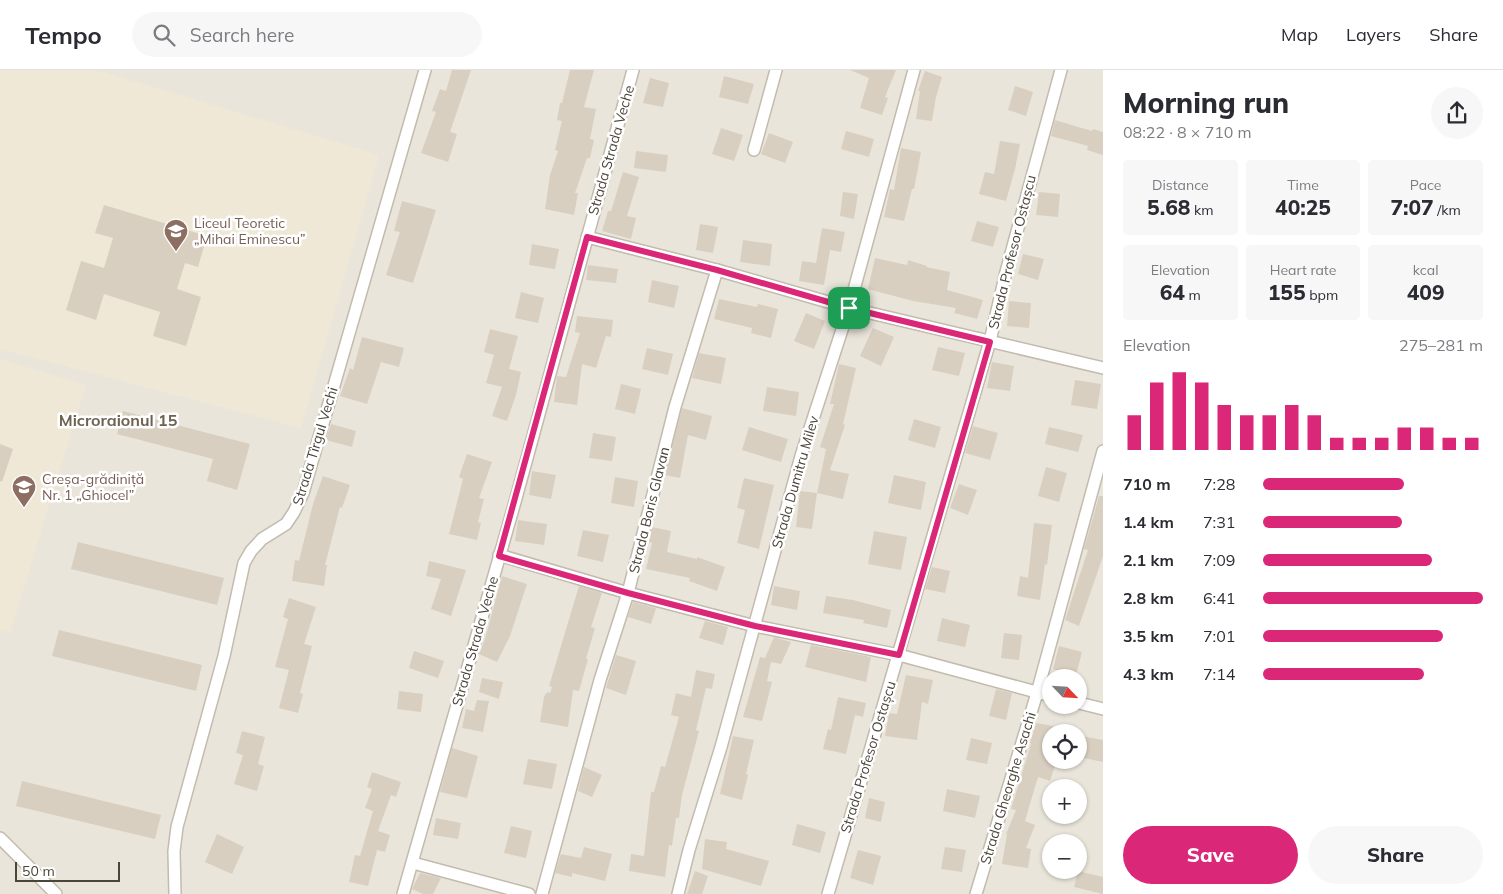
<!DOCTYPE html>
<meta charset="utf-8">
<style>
body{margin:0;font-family:Mulish,sans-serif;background:#f7f7f7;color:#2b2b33;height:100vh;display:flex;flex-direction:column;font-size:19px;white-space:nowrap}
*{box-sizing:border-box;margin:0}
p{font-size:16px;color:#7c7c81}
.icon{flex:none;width:28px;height:28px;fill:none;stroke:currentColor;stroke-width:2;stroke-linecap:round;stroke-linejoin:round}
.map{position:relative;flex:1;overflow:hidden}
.details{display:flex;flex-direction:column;background:#fff;width:400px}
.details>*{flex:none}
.needle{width:32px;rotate:115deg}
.fabs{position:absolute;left:1042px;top:599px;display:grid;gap:10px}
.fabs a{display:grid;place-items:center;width:45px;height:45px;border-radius:50%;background:#fff;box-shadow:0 1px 4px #0004;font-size:25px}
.scale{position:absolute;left:15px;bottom:12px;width:105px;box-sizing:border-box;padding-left:5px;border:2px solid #4b4439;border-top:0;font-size:14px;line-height:18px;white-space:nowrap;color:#4b4439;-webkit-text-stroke:4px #fff;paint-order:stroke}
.pin{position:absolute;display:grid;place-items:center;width:42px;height:42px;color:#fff;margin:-21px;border-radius:10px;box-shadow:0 2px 8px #0006}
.round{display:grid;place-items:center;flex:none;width:52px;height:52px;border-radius:26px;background:#f7f7f7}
.summary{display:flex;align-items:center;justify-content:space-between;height:85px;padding:0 20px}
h1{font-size:28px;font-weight:800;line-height:38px}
.figures{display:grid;grid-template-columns:repeat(3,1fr);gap:8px;height:85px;padding:5px 20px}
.figures div{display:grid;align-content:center;border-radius:5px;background:#f7f7f7;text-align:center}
.figures b{font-size:21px;font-weight:800}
.figures small{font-size:14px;font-weight:400}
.figures p{font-size:14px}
.chart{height:140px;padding:10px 20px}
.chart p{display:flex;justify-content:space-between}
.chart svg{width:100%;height:90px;margin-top:5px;stroke:#db2777;stroke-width:6}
.button{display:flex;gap:10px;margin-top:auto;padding:10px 20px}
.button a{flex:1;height:58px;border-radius:30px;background:#db2777;color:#fff;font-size:20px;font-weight:800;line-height:58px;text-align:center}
.button a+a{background:#f7f7f7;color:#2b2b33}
ul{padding:0 20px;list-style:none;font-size:16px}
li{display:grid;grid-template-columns:80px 60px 1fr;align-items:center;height:38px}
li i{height:12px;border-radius:6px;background:#db2777}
header{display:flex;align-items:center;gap:30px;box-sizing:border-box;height:70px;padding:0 25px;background:#fff;border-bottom:1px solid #e1e1e2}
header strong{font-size:24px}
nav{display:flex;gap:28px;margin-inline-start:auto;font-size:18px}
.search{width:350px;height:45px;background:#f7f7f7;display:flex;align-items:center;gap:12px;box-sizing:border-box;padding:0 18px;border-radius:28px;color:#7c7c81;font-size:19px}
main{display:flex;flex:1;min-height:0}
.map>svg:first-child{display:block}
</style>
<header>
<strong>Tempo</strong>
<div class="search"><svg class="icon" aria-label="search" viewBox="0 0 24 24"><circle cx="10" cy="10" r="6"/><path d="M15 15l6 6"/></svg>Search here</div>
<nav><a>Map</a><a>Layers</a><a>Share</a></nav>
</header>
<main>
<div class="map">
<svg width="1103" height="824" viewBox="0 0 1103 824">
<rect width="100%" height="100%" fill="#f6f3ec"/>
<path fill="#eae5da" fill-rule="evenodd" d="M0,0H1103V824H0ZM1051,608H1079V635H1051ZM1051,662H1079V690H1051ZM1051,718H1079V745H1051ZM1051,772H1079V800H1051Z"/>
<g fill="#efe8d6">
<polygon points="0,0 97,0 379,85 301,358 0,279"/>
<polygon points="0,289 86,315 10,563 0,560"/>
</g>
<g fill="#d8cfc1">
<polygon points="452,0 471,0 450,62 457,64 448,92 421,83 436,42 432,41 440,19 446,21"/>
<polygon points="570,0 594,0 584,37 596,39 590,69 594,70 590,88 587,88 575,123 578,123 574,145 545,139 550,105 558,81 555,80 562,51 557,50 560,33 562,33"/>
<polygon points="850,0 896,0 885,27 888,28 882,45 860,38 869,8"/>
<polygon points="925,1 942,7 936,27 932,51 916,49 920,21 918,21"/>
<polygon points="724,6 754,14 748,34 719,27"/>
<polygon points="650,8 669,13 663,37 643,33"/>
<polygon points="1015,16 1033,22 1026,46 1008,40"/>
<polygon points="1055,50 1092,61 1093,59 1103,62 1103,85 1087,80 1088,76 1051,66"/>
<polygon points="721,58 743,65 734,91 712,84"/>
<polygon points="846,61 874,69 869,87 841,79"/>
<polygon points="769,63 793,72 785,93 761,84"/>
<polygon points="1000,71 1020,74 1015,99 1006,131 979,124 985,102 994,104"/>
<polygon points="901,78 921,82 914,119 912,119 904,151 884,147 890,119 894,120"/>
<polygon points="636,81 668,85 666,102 634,98"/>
<polygon points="623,102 639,107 627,146 636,148 631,169 602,161 608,141 611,141"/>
<polygon points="843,122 858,124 854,149 840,146"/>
<polygon points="1039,122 1060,124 1058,147 1036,145"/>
<polygon points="402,131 436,140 413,213 386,205 400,162 394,161"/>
<polygon points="104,135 207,166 198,197 185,193 177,219 201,227 186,276 153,266 160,242 104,224 96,250 66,240 81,191 104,198 113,168 95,163"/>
<polygon points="977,151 999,157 993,177 971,171"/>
<polygon points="700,154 718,157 713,183 696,180"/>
<polygon points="822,158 845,162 841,182 830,180 824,215 799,211 802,191 816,193"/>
<polygon points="743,170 772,174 770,196 740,192"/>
<polygon points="532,174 559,179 555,199 529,195"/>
<polygon points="1023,184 1044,189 1038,210 1018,204"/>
<polygon points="875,188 907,195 908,190 927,196 926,197 950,202 947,220 983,230 977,249 954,243 956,238 913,231 868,219"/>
<polygon points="588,195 618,199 616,213 586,210"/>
<polygon points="652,210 679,216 674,238 648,232"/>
<polygon points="521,222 544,228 538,253 515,248"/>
<polygon points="719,229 757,237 758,234 778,239 771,268 751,263 752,258 714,249"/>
<polygon points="1009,231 1031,233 1029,258 1007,256"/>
<polygon points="806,243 825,251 814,279 794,271"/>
<polygon points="577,246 613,250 611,267 606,266 596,298 582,294 577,335 554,332 557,306 566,307 580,263 575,262"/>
<polygon points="873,258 894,267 881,296 860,286"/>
<polygon points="490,259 518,266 509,299 521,302 516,325 507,351 492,346 502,317 486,313 494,285 484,282"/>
<polygon points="362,267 404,278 399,297 381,292 367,334 340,326 350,298 353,300"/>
<polygon points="938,277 965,283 959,306 932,300"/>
<polygon points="647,278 673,284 668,305 642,299"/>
<polygon points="699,283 726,288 721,314 692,308"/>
<polygon points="992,292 1014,296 1010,321 987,318"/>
<polygon points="839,294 856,298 843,354 845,355 830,400 849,404 843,429 817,423 826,379 820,377 834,334 830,334"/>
<polygon points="1075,310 1101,314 1097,339 1071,335"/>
<polygon points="621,314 641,319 635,344 615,339"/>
<polygon points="767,317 799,322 796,346 763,341"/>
<polygon points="682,338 712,346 706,370 688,365 680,408 665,405"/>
<polygon points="123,341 250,374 237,420 207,411 213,389 117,364"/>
<polygon points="914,349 941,357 935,378 908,370"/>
<polygon points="331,354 356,361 352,377 326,370"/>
<polygon points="973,356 998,363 990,390 965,383"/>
<polygon points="749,357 788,369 781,392 742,380"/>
<polygon points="1049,357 1083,365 1078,382 1045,374"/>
<polygon points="593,363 616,367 612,391 589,388"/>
<polygon points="0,374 13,379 2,412 0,411"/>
<polygon points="467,384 492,392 479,428 484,429 478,452 481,453 477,470 449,464 463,409 459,407"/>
<polygon points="1046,397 1067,403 1059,432 1038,426"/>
<polygon points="532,401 556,405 551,429 529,425"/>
<polygon points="894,405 926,412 921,440 888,433"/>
<polygon points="323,406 350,415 342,438 340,437 325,495 327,495 324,516 292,511 295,490 299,491 313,434"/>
<polygon points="615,407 638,411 634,437 611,433"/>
<polygon points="744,408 774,415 759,479 737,473 745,440 737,438"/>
<polygon points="959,414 977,420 968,445 950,438"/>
<polygon points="800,421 817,423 812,459 796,457"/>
<polygon points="1099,426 1103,426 1103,486 1079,556 1065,550 1088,480 1084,479"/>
<polygon points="518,450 547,454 544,475 515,471"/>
<polygon points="1034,453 1052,455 1047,495 1045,494 1040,530 1017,526 1020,506 1028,508"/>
<polygon points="652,457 671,461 667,482 697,489 697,487 725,497 717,521 689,511 690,508 646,499 652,473 649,472"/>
<polygon points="583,460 609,465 603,492 577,486"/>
<polygon points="874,461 907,467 901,500 868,494"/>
<polygon points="78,472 224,508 217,535 71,499"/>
<polygon points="429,491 466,500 451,546 431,539 441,509 426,506"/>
<polygon points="932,497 950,501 945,523 925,519"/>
<polygon points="502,506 527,514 510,566 497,592 479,584 485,569"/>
<polygon points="579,516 602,523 591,557 595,558 586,589 588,589 579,621 573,620 568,657 540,652 544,627 547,622 550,623 552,617 549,616"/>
<polygon points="774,516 800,521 797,540 771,535"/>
<polygon points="826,526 853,530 891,540 887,558 863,553 864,550 823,543"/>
<polygon points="289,528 316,537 304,574 312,576 300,623 303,624 298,643 279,638 289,600 275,597 288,549 283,547"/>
<polygon points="633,532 656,538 651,554 628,547"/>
<polygon points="942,548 970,555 965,577 937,571"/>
<polygon points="705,551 728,557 723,575 699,568"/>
<polygon points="59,560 202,595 196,621 52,586"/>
<polygon points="1004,563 1022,565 1019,590 1001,588"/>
<polygon points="774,567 791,572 781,594 771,592 767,611 772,612 762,651 743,647 760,587 765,588"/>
<polygon points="811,575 871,587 866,612 805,597"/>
<polygon points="1059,576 1082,582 1076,605 1053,599"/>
<polygon points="414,581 444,591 438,608 409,598"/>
<polygon points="616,585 636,591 626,625 606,618"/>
<polygon points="696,600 715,604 712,619 706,618 696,660 699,661 682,725 679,748 676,748 672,776 669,775 665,807 629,801 631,784 644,786 651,722 654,722 661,696 665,697 679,647 671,645 676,623 691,627"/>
<polygon points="906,605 933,610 928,634 922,632 917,670 885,666 889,643 897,644"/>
<polygon points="482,608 503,612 499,629 479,622"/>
<polygon points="996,619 1012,623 1006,650 989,646"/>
<polygon points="399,621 423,624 421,642 397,639"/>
<polygon points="838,627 866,633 863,647 855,645 846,684 823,679 828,659 831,660"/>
<polygon points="477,630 489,631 483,662 462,658 466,639 474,641"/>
<polygon points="1036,653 1053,656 1046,689 1056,692 1050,711 1038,707 1025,751 1035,755 1026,778 1031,779 1028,798 1002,794 1007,764 1006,764 1016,740 1011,739 1031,674 1030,673"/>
<polygon points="242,661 265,667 258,694 264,696 257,721 234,714 243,685 236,683"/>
<polygon points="733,666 754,670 746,704 748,705 742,730 720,724"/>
<polygon points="1081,666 1103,670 1103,692 1079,687"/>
<polygon points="971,668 992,673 987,694 966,690"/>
<polygon points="452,678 478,686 467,728 440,722"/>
<polygon points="528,689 557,694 552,719 523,714"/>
<polygon points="584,697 602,705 592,727 578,721"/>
<polygon points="372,702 401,712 396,727 391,725 378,761 390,765 385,782 377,780 368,816 349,812 355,785 360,786 373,741 365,738 372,719 367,717"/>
<polygon points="22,711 161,745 155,769 16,736"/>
<polygon points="947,719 980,726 975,748 943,741"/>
<polygon points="869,728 885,732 881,752 865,748"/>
<polygon points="436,748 461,753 458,769 433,765"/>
<polygon points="797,754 826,762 820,783 792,775"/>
<polygon points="511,756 532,761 526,788 504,783"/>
<polygon points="217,764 244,777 232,804 205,792"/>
<polygon points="705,769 727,772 726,779 769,791 761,816 702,799"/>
<polygon points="584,777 612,784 605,811 572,803 572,807 555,803 561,784 581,788"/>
<polygon points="945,777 966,780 962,802 941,799"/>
<polygon points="858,780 881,786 873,815 850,808"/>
<polygon points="695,801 708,806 702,824 687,824"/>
<polygon points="1078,801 1103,807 1103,824 1074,817"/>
<polygon points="420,803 441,808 433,824 423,824 412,819"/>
</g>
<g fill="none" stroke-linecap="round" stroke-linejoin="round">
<defs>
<g id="minor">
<polyline points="754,80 776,0"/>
<polyline points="587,167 717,200 849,238 1103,298"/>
<polyline points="499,485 628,523 755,556 899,585 1051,626"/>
<polyline points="1079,633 1103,639"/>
<polyline points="0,768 56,824"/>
<polyline points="413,793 529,824"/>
<polyline points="175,824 174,781 177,757 224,586 244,493 251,481 262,469 286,454 294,442 303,423 425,0"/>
<polyline points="403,824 515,432 633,0"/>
<polyline points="542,824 600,610 628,523 675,337 717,200"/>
<polyline points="678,824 689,780 721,677 801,386 849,238 914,0"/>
<polyline points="828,824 990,271 1006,202 1061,0"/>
<polyline points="976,824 1037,623 1103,381"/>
</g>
</defs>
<use href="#minor" stroke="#c2bbae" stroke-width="14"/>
<use href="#minor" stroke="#fff" stroke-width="11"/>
</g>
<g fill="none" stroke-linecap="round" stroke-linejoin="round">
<defs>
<polygon id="route" points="587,167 717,200 849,238 990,272 899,585 755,556 628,523 499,486"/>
</defs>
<use href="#route" stroke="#fff" stroke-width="10"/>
<use href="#route" stroke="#db2777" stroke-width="6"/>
</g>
<defs>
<symbol id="school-pin" viewBox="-11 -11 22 30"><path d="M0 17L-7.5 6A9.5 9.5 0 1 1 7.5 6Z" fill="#8d6e63" stroke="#fff"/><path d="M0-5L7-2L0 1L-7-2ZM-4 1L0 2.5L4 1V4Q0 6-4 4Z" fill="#fff"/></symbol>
</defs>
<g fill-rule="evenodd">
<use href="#school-pin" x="162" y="147" width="28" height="38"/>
<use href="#school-pin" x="10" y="403" width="28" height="38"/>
</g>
<g text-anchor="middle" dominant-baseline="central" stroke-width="5" stroke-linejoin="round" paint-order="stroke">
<g font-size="14" fill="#4b4439" stroke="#fff">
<text transform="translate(611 80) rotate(-74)">Strada Strada Veche</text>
<text transform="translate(1012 182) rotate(-76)">Strada Profesor Ostașcu</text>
<text transform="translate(315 376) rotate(-73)">Strada Tîrgul Vechi</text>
<text transform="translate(795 412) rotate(-74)">Strada Dumitru Milev</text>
<text transform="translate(649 440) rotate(-76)">Strada Boris Glavan</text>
<text transform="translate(475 571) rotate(-74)">Strada Strada Veche</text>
<text transform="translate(868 687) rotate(-73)">Strada Profesor Ostașcu</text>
<text transform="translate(1008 718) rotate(-73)">Strada Gheorghe Asachi</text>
</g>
<g font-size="14" fill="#785e54" stroke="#fff" text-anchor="start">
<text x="194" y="153">Liceul Teoretic<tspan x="194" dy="16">„Mihai Eminescu”</tspan></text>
<text x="42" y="409">Creșa-grădiniță<tspan x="42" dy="16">Nr. 1 „Ghiocel”</tspan></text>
</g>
<g font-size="16" font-weight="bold" fill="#6e6250" stroke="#fff">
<text x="118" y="350">Microraionul 15</text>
</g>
</g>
</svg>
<div class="fabs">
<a><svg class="needle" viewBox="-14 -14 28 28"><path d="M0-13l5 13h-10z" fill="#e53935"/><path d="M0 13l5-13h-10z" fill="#7c7c81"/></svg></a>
<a><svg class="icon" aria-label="locate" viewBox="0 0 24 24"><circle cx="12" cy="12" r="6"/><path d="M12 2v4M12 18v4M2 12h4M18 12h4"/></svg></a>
<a>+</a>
<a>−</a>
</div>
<div class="scale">50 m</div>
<div class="pin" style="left:849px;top:238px;background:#1e9e55"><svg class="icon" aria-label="arrive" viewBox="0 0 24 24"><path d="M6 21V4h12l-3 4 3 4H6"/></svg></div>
</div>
<section class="details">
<div class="summary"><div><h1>Morning run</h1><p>08:22 · 8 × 710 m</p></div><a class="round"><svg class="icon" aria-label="share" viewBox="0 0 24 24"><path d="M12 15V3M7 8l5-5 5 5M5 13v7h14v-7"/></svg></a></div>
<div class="figures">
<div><p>Distance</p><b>5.68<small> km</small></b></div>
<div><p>Time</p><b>40:25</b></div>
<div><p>Pace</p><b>7:07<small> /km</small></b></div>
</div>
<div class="figures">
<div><p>Elevation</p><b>64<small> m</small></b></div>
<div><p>Heart rate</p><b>155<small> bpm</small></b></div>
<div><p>kcal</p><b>409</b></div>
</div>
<div class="chart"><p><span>Elevation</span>275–281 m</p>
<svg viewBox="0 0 160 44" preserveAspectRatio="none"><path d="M5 44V27M15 44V11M25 44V6M35 44V11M45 44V22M55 44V27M65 44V27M75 44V22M85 44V27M95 44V38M105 44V38M115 44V38M125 44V33M135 44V33M145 44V38M155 44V38"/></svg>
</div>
<ul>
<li><b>710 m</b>7:28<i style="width:64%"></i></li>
<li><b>1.4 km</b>7:31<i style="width:63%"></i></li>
<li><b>2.1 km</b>7:09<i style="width:77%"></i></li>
<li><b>2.8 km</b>6:41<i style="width:100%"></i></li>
<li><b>3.5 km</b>7:01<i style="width:82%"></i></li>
<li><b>4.3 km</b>7:14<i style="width:73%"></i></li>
</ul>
<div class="button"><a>Save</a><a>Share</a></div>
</section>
</main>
